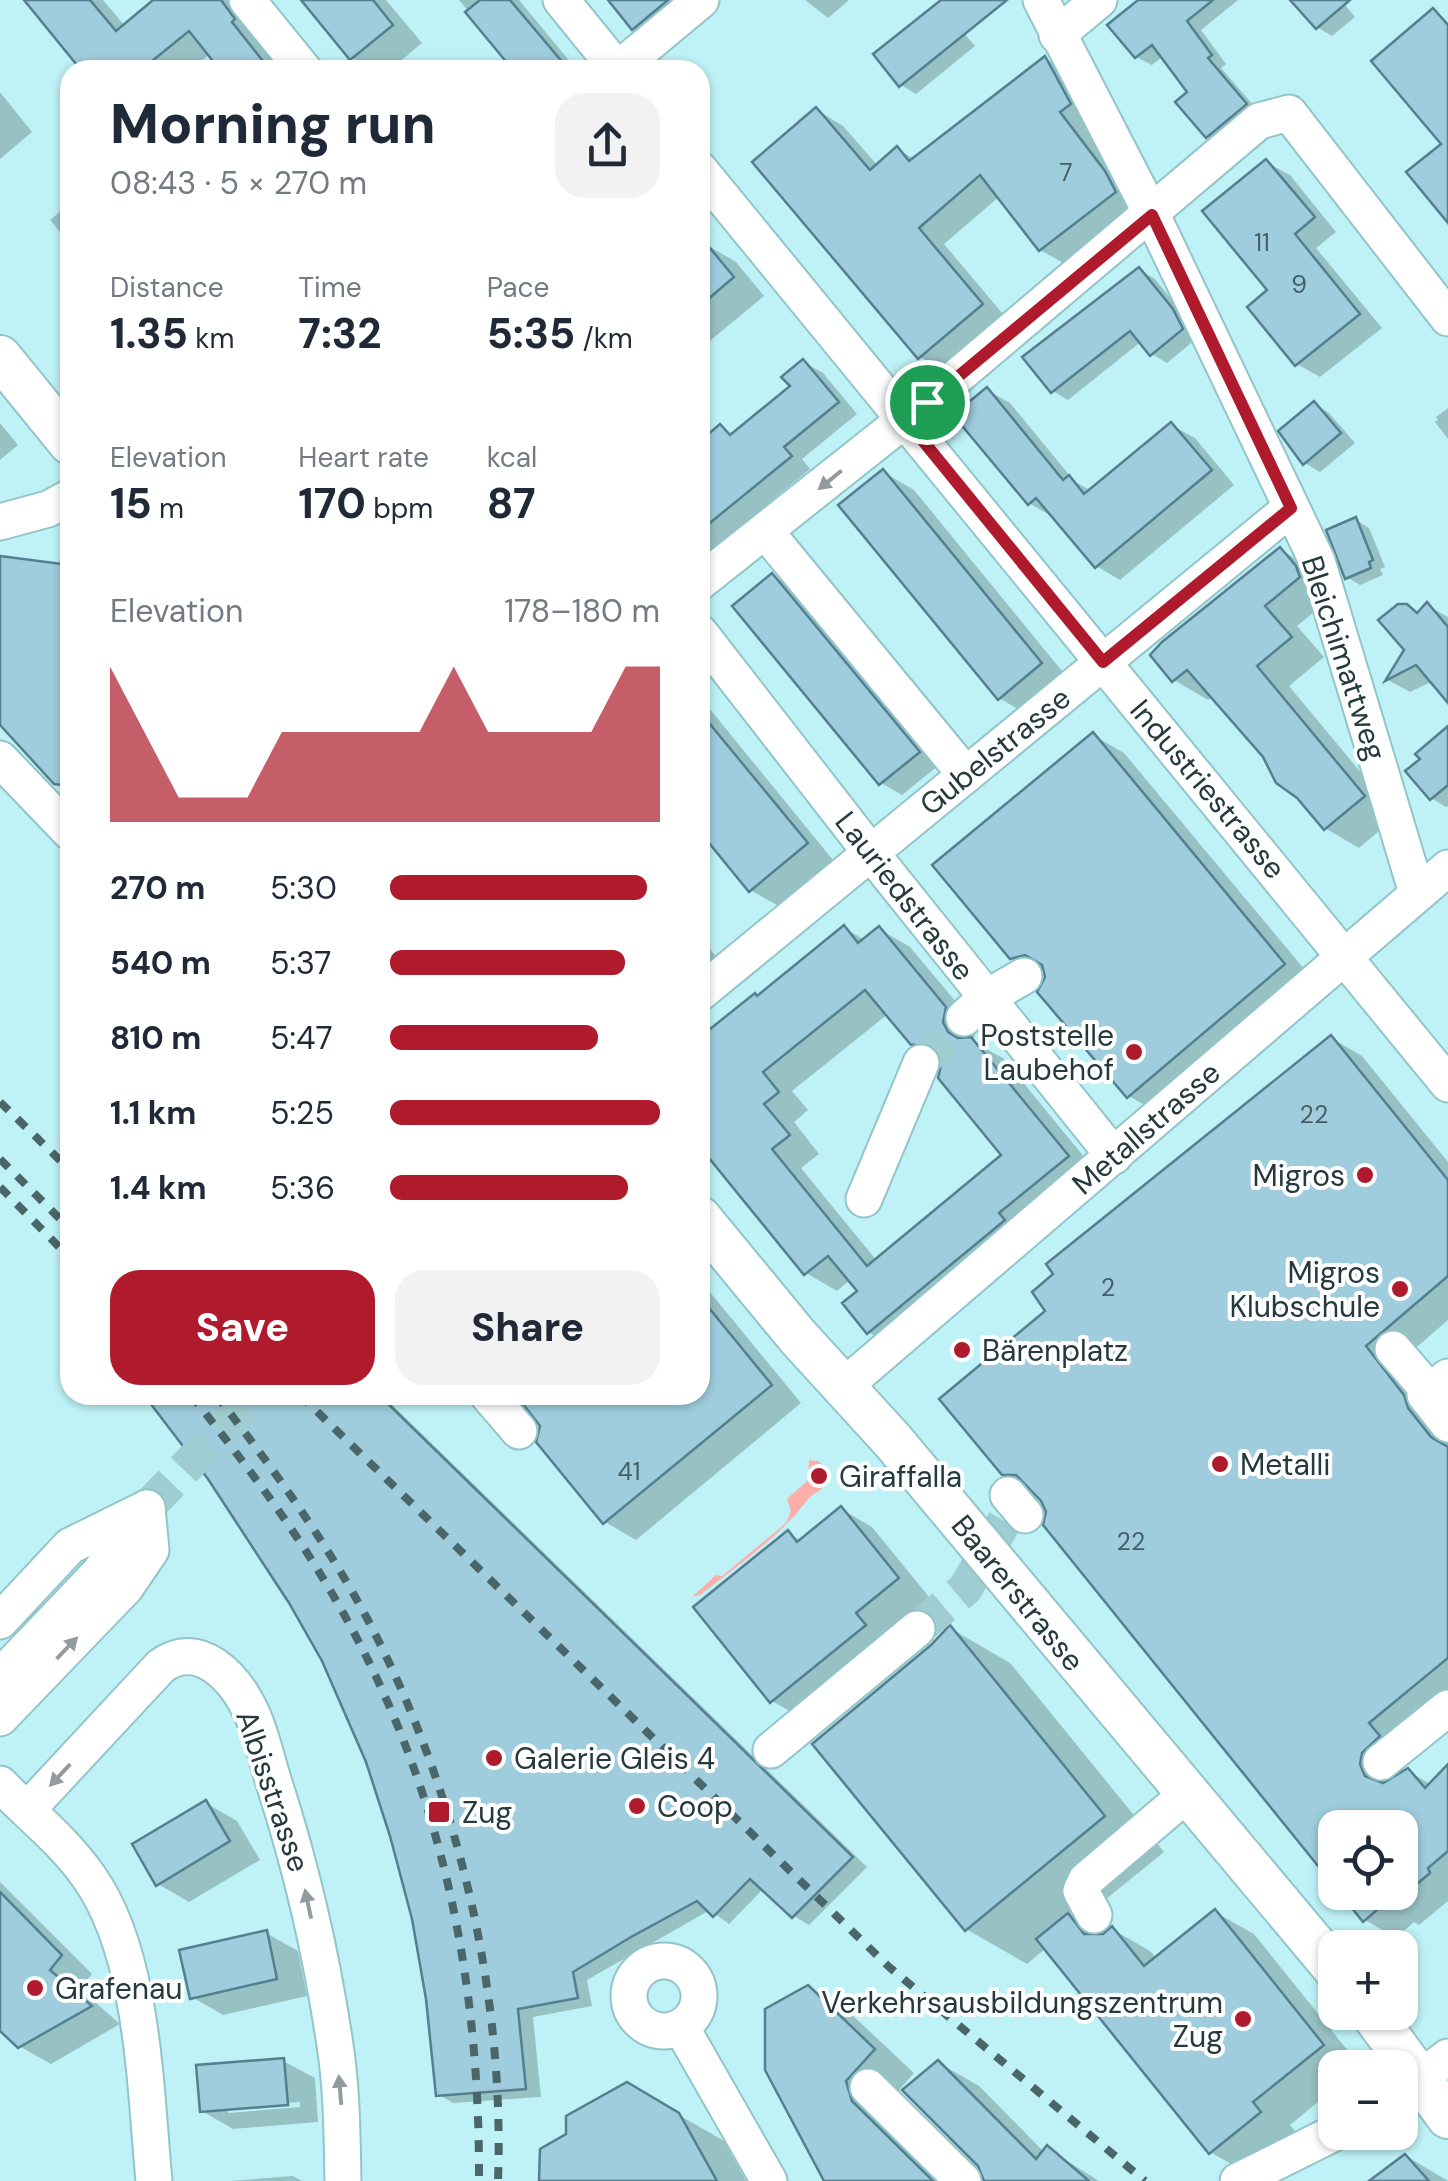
<!DOCTYPE html>
<meta charset="utf-8">
<style>
body{margin:0;font-family:"DM Sans",sans-serif;background:#f2f2f3;color:#1f2937;height:100vh;display:flex;flex-direction:column;font-size:38px;white-space:nowrap}
*{box-sizing:border-box;margin:0}
p{font-size:32px;color:#747a83}
.icon{flex:none;width:55px;height:55px;fill:none;stroke:currentColor;stroke-width:2;stroke-linecap:round;stroke-linejoin:round}
.map{position:relative;flex:1;overflow:hidden}
.side{position:absolute;left:60px;top:60px;width:650px;height:1345px;display:flex;flex-direction:column;background:#fff;border-radius:30px;box-shadow:0 2px 8px #0004}
.side>*{flex:none}
.fabs{position:absolute;left:1318px;top:1810px;display:grid;gap:20px}
.fabs a{display:grid;place-items:center;width:100px;height:100px;border-radius:20px;background:#fff;box-shadow:0 2px 8px #0004;font-size:50px}
.pin{position:absolute;display:grid;place-items:center;width:85px;height:85px;color:#fff;margin:-42px;border:5px solid #fff;border-radius:50%;box-shadow:0 2px 10px #0007}
.round{display:grid;place-items:center;flex:none;width:105px;height:105px;border-radius:30px;background:#f2f2f3}
.overview{display:flex;align-items:center;justify-content:space-between;height:170px;padding:0 50px}
h1{font-size:55px;font-weight:800;line-height:75px}
.stats{display:grid;grid-template-columns:repeat(3,1fr);gap:15px;height:170px;padding:10px 50px}
.stats div{display:grid;align-content:center}
.stats b{font-size:42px;font-weight:800}
.stats small{font-size:28px;font-weight:400}
.stats p{font-size:28px}
.chart{height:280px;padding:20px 50px}
.chart p{display:flex;justify-content:space-between}
.chart svg{width:100%;height:180px;margin-top:10px;fill:#af1b2c;opacity:.7}
.action{display:flex;gap:20px;margin-top:auto;padding:20px 50px}
.action a{flex:1;height:115px;border-radius:30px;background:#af1b2c;color:#fff;font-size:40px;font-weight:800;line-height:115px;text-align:center}
.action a+a{background:#f2f2f3;color:#1f2937}
ul{padding:0 50px;list-style:none;font-size:32px}
li{display:grid;grid-template-columns:160px 120px 1fr;align-items:center;height:75px}
li i{height:25px;border-radius:12px;background:#af1b2c}
.map>svg:first-child{display:block}
</style>
<div class="map">
<svg width="1448" height="2181" viewBox="0 0 1448 2181">
<rect width="100%" height="100%" fill="#bef2f6"/>
<path fill="#feada9" d="M809,1460L818,1461L827,1468C828,1475 830,1477 826,1484C822,1491 813,1493 808,1499C780,1537 738,1565 700,1595L692,1597L716,1575L722,1576L786,1523L791,1511L787,1499L808,1480Z"/>
<g fill="#0003" fill-rule="evenodd">
<polygon points="28,0 103,0 125,26 157,0 234,0 283,70 218,70 221,67 210,54 190,70 84,70"/>
<polygon points="304,0 386,0 422,43 390,70 373,70 352,58"/>
<polygon points="459,0 519,0 577,70 517,70"/>
<polygon points="611,0 685,0 658,43 633,28"/>
<polygon points="805,0 849,0 828,18"/>
<polygon points="1144,0 1238,0 1201,30 1226,64 1221,68 1260,113 1222,145 1207,136 1190,93 1163,56 1152,65 1136,57"/>
<polygon points="1294,0 1341,0 1355,17 1332,36 1317,27"/>
<polygon points="950,17 975,46 916,94 901,85"/>
<polygon points="1045,59 1072,74 1096,120 1085,128 1132,189 1142,208 1067,265 1040,250 1000,196 944,244 1008,320 947,373 920,357 817,110 843,126 878,166 897,149 914,159"/>
<polygon points="432,60 447,68 448,70 419,70"/>
<polygon points="0,92 32,132 0,159"/>
<polygon points="1266,162 1290,175 1336,232 1316,248 1382,328 1320,377 1297,364 1271,290"/>
<polygon points="70,203 70,244 50,220"/>
<polygon points="705,244 736,262 764,296 700,349 700,248"/>
<polygon points="1140,270 1155,279 1188,320 1197,338 1167,363 1152,354 1142,341 1068,400 1053,391"/>
<polygon points="803,362 823,373 857,414 802,459 810,469 700,559 700,444 720,427 734,435 793,387"/>
<polygon points="987,390 1010,403 1075,482 1092,491 1171,425 1195,438 1234,485 1120,580 1096,566 1053,517 1029,503"/>
<polygon points="1314,404 1329,413 1355,443 1320,472 1305,463"/>
<polygon points="1448,408 1448,439 1435,422 1438,420 1436,417"/>
<polygon points="0,423 18,445 0,460"/>
<polygon points="883,472 914,490 1071,682 1030,716 999,698"/>
<polygon points="1356,520 1369,528 1385,567 1380,569 1383,575 1360,585 1347,577"/>
<polygon points="1281,550 1314,570 1332,597 1297,626 1324,657 1289,686 1397,816 1359,848 1325,828 1213,696 1208,700 1174,680"/>
<polygon points="0,558 70,568 70,798 0,721"/>
<polygon points="773,576 793,588 939,765 902,795 881,783"/>
<polygon points="1406,606 1419,614 1428,606 1448,617 1448,697 1433,681 1410,692 1388,680 1407,650"/>
<polygon points="700,697 833,860 777,905 750,890 700,828"/>
<polygon points="1448,729 1448,806 1446,807 1431,798"/>
<polygon points="1093,735 1124,753 1315,982 1160,1114 1129,1096 1050,974 1043,976 1012,957"/>
<path d="M844,928L865,940L879,929L910,947L977,1027L973,1042L1003,1058L1098,1174L899,1350L868,1332L861,1291L851,1279L837,1291L806,1273L700,1143V1042ZM888,1014L912,1043L945,1062L1005,1155L877,1261L801,1168L819,1154L794,1122L808,1110L792,1091Z"/>
<polygon points="700,936 722,964 700,982"/>
<polygon points="1331,1038 1362,1056 1448,1162 1448,1320 1396,1365 1448,1440 1448,1701 1392,1771 1391,1781 1408,1771 1432,1785 1448,1768 1448,1901 1419,1925 1414,1922 1396,1938 1365,1920 1342,1892 1400,1892 1400,1828 1335,1828 1335,1883 1034,1490 1004,1473 1048,1312"/>
<polygon points="700,1280 801,1403 636,1540 605,1522 519,1395 700,1395"/>
<polygon points="147,1395 382,1395 867,1867 809,1925 794,1916 764,1888 729,1924 710,1910 587,1980 592,2006 533,2017 541,2097 453,2103 438,2094 429,1999 404,1877 378,1788 324,1660 255,1542"/>
<polygon points="841,1509 872,1527 929,1597 886,1632 895,1644 803,1719 772,1701 788,1533 802,1541"/>
<polygon points="950,1628 1010,1663 1164,1852 1079,1921 1104,1936 1112,1929 1150,1951 1157,1959 1215,1912 1254,1934 1361,2067 1335,2068 1335,2088 1290,2125 1298,2135 1249,2174 1210,2152 1046,1948 1027,1964 966,1929 932,1647"/>
<polygon points="206,1803 237,1821 260,1860 189,1902 158,1884"/>
<polygon points="0,1882 92,1974 80,1989 120,2024 51,2064 19,2046 0,2027"/>
<polygon points="266,1933 298,1951 307,1996 223,2015 192,1997"/>
<polygon points="808,1988 849,2012 914,2073 886,2105 947,2181 828,2181"/>
<path d="M283,2061L315,2078L318,2122L233,2129L202,2111ZM300,2102V2107L228,2113V2108Z"/>
<polygon points="939,2063 979,2086 1044,2152 1048,2149 1099,2181 986,2181"/>
<polygon points="627,2085 724,2141 746,2181 544,2181 568,2136"/>
<polygon points="1406,2156 1448,2181 1374,2181"/>
<polygon points="293,2176 302,2181 230,2181"/>
</g>
<g fill="#9fcddd" stroke="#547f8f" stroke-width="2.5" fill-rule="evenodd">
<polygon points="24,0 90,0 116,31 153,0 221,0 235,19 232,22 270,70 220,70 189,31 141,70 81,70"/>
<polygon points="301,0 373,0 393,25 350,60"/>
<polygon points="480,0 510,0 569,70 513,70 465,12"/>
<polygon points="608,0 668,0 632,30"/>
<polygon points="941,0 1007,0 899,87 873,54"/>
<polygon points="1138,0 1213,0 1187,21 1212,55 1208,58 1247,104 1206,138 1175,102 1187,92 1152,45 1135,58 1107,25"/>
<polygon points="1290,0 1350,0 1316,29"/>
<polygon points="1433,8 1448,25 1448,223 1406,172 1441,144 1371,61"/>
<polygon points="1045,56 1071,104 1060,112 1105,171 1116,192 1039,251 980,175 919,228 983,304 918,359 752,162 816,107 870,170 897,146 909,161"/>
<polygon points="1266,159 1315,217 1295,234 1360,314 1295,366 1247,307 1267,290 1202,211"/>
<polygon points="700,236 734,277 700,306"/>
<polygon points="1139,267 1173,309 1183,329 1150,356 1130,331 1051,393 1022,357"/>
<polygon points="803,359 839,402 784,447 792,456 700,531 700,441 720,424 730,435 790,386 781,377"/>
<polygon points="987,387 1063,480 1069,475 1084,494 1171,422 1212,470 1095,568 1036,498 1028,505 953,415"/>
<polygon points="1314,401 1341,433 1303,465 1278,431"/>
<polygon points="883,469 1042,663 998,700 838,505"/>
<polygon points="1356,517 1373,560 1369,562 1371,568 1345,579 1326,530"/>
<polygon points="1280,547 1296,566 1300,577 1265,606 1292,637 1257,666 1365,796 1324,830 1297,798 1276,783 1263,757 1187,670 1172,682 1150,655 1162,642"/>
<polygon points="0,556 70,565 70,786 54,784 0,725"/>
<polygon points="772,573 920,752 879,785 732,606"/>
<polygon points="1427,602 1448,627 1448,703 1416,665 1385,681 1404,650 1378,620 1398,604 1407,604 1417,613"/>
<polygon points="700,712 808,843 749,892 700,832"/>
<polygon points="1448,726 1448,785 1430,800 1405,771 1420,759 1415,754"/>
<polygon points="1093,732 1285,964 1127,1098 1037,992 1045,977 1042,965 1025,955 1010,959 932,865"/>
<path d="M844,925L858,943L879,926L946,1007L943,1022L948,1032L958,1038L971,1037L1069,1156L999,1213L1005,1220L867,1334L842,1303L857,1291L828,1256L804,1275L700,1147V1037L755,993L757,996ZM865,990L911,1045L928,1043L937,1049L942,1061L938,1078L1001,1155L867,1266L772,1149L790,1135L764,1104L779,1092L763,1072Z"/>
<polygon points="1331,1035 1448,1180 1448,1276 1366,1346 1404,1395 1408,1408 1431,1437 1448,1447 1448,1658 1369,1723 1380,1736 1362,1753 1360,1764 1365,1776 1383,1783 1408,1768 1425,1788 1448,1764 1448,1851 1428,1868 1430,1873 1400,1898 1400,1828 1335,1828 1335,1887 1043,1525 1046,1512 1041,1501 1016,1475 1002,1475 939,1399 1045,1311 1032,1292 1053,1274 1046,1264"/>
<polygon points="700,1297 772,1385 603,1524 536,1442 540,1426 516,1395 700,1395"/>
<polygon points="144,1395 379,1395 853,1857 792,1918 750,1879 713,1917 697,1901 631,1937 573,1972 578,1998 518,2009 526,2089 436,2096 426,1999 412,1919 390,1836 366,1762 322,1661 289,1603 208,1479"/>
<polygon points="841,1506 899,1578 856,1613 866,1625 770,1703 693,1607 788,1530 797,1542"/>
<polygon points="950,1625 1105,1816 965,1931 812,1744 931,1645"/>
<polygon points="206,1800 230,1841 156,1886 132,1844"/>
<polygon points="0,1892 62,1955 50,1970 92,2006 18,2048 0,2031"/>
<polygon points="1339,1892 1398,1892 1363,1922"/>
<polygon points="1215,1909 1324,2045 1253,2102 1261,2112 1209,2154 1036,1939 1068,1913 1084,1934 1103,1934 1112,1926 1144,1966"/>
<polygon points="267,1930 277,1979 190,1999 179,1950"/>
<polygon points="808,1985 875,2049 846,2081 852,2101 933,2181 824,2181 765,2070 765,2009"/>
<polygon points="284,2058 288,2105 200,2112 196,2065"/>
<polygon points="938,2060 1036,2159 1047,2145 1089,2181 984,2181 978,2166 902,2090"/>
<polygon points="627,2082 679,2113 717,2181 539,2181 540,2149 566,2134 566,2116"/>
<polygon points="1405,2154 1429,2181 1369,2181"/>
</g>
<g fill="none" stroke-linecap="round" stroke-linejoin="round">
<g stroke="#9fcdd1" stroke-width="35" stroke-dasharray="35 18" stroke-linecap="butt">
<polyline points="921,1063 964,1018"/>
<polyline points="147,1508 255,1395"/>
<polyline points="917,1629 965,1589 1015,1503"/>
</g>
<defs>
<g id="minor">
<polyline points="247,0 304,70"/>
<polyline points="561,0 618,70"/>
<polyline points="1041,0 1152,215 1317,561 1417,893"/>
<polyline points="1057,35 1099,0"/>
<polyline points="617,70 701,0"/>
<polyline points="700,170 1448,1084"/>
<polyline points="0,522 48,509 70,497"/>
<polyline points="766,532 966,775"/>
<polyline points="700,582 927,402 1259,121 1289,113 1448,318"/>
<polyline points="700,633 871,853 1114,1156"/>
<polyline points="0,759 70,832"/>
<polyline points="700,993 1291,508"/>
<polyline points="964,1018 986,998 1024,976"/>
<polyline points="864,1199 921,1063"/>
<polyline points="1393,1349 1430,1392 1448,1377"/>
<polyline points="843,1387 1448,868"/>
<polyline points="1430,1392 1425,1395 1448,1424"/>
<polyline points="488,1395 519,1431"/>
<polyline points="1008,1495 1025,1515"/>
<polyline points="0,1621 70,1546 141,1511"/>
<polyline points="0,1677 99,1573 147,1508"/>
<polyline points="0,1718 126,1587 151,1550 147,1508"/>
<polyline points="771,1750 917,1629"/>
<polyline points="1381,1762 1448,1708"/>
<path d="M0,1784C30,1815 64,1841 89,1877C144,1955 145,2088 154,2181"/>
<path d="M27,1810L161,1666C199,1638 235,1677 252,1714C262,1736 267,1762 275,1786C302,1870 322,1957 335,2045C342,2090 342,2135 343,2181"/>
<polyline points="1094,1915 1081,1891 1086,1880 1186,1795"/>
<circle cx="664" cy="1996" r="35"/>
<polyline points="681,2027 769,2181"/>
<polyline points="868,2087 963,2181"/>
<polyline points="1400,2093 1448,2057"/>
<polyline points="1238,2181 1336,2132"/>
</g>
<g id="major">
<polyline points="0,357 70,443"/>
<polyline points="700,1218 798,1337 893,1441 1335,1969"/>
<polyline points="1371,2012 1448,2117"/>
</g>
</defs>
<use href="#minor" stroke="#92c5c9" stroke-width="39"/>
<use href="#major" stroke="#92c5c9" stroke-width="46"/>
<use href="#minor" stroke="#fff" stroke-width="35"/>
<use href="#major" stroke="#fff" stroke-width="42"/>
<g stroke="#4a6669" stroke-width="8" stroke-dasharray="12 12" stroke-linecap="butt">
<polyline points="0,1102 70,1170"/>
<polyline points="0,1159 70,1229"/>
<polyline points="0,1187 70,1258"/>
<path d="M191,1395C235,1451 279,1507 316,1567C435,1757 480,1959 479,2181"/>
<path d="M216,1395C272,1467 326,1541 369,1622C457,1791 505,1990 498,2181"/>
<polyline points="300,1395 888,1966 1145,2181"/>
</g>
</g>
<defs><path id="oneway-solid" d="M-6-.8H1V-3.2L6.5 0L1 3.2V.8H-6Z" transform="scale(2.5)"/></defs>
<g fill="#929c9e">
<use href="#oneway-solid" transform="translate(830 480) rotate(141)"/>
<use href="#oneway-solid" transform="translate(67 1648) rotate(-46)"/>
<use href="#oneway-solid" transform="translate(60 1775) rotate(133)"/>
<use href="#oneway-solid" transform="translate(308 1904) rotate(-102)"/>
<use href="#oneway-solid" transform="translate(340 2090) rotate(-95)"/>
</g>
<g fill="none" stroke-linecap="round" stroke-linejoin="round">
<defs>
<polygon id="route" points="1152,215 1291,508 1103,662 906,420"/>
</defs>
<use href="#route" stroke="#fff" stroke-width="20"/>
<use href="#route" stroke="#af1b2c" stroke-width="12"/>
</g>
<g fill="#af1b2c" stroke="#fff" stroke-width="4">
<circle cx="1134" cy="1052" r="10"/>
<circle cx="1365" cy="1175" r="10"/>
<circle cx="1400" cy="1289" r="10"/>
<circle cx="962" cy="1350" r="10"/>
<circle cx="1220" cy="1464" r="10"/>
<circle cx="819" cy="1476" r="10"/>
<circle cx="494" cy="1758" r="10"/>
<circle cx="637" cy="1806" r="10"/>
<rect x="427" y="1800" width="24" height="24" rx="5"/>
<circle cx="35" cy="1988" r="10"/>
<circle cx="1243" cy="2019" r="10"/>
</g>
<g text-anchor="middle" dominant-baseline="central" stroke-width="8" stroke-linejoin="round" paint-order="stroke">
<g font-size="25" fill="#445f64">
<text x="1066" y="172">7</text>
<text x="1262" y="242">11</text>
<text x="1299" y="284">9</text>
<text x="1314" y="1114">22</text>
<text x="1108" y="1287">2</text>
<text x="629" y="1471">41</text>
<text x="1131" y="1541">22</text>
</g>
<g font-size="30" fill="#253a3c" stroke="#fff">
<text transform="translate(1344 658) rotate(72)">Bleichimattweg</text>
<text transform="translate(995 751) rotate(-39)">Gubelstrasse</text>
<text transform="translate(1208 789) rotate(50)">Industriestrasse</text>
<text transform="translate(905 896) rotate(52)">Lauriedstrasse</text>
<text transform="translate(1146 1128) rotate(-41)">Metallstrasse</text>
<text transform="translate(1018 1593) rotate(51)">Baarerstrasse</text>
<text transform="translate(273 1791) rotate(71)">Albisstrasse</text>
</g>
<g font-size="30" fill="#253a3c" stroke="#fff" text-anchor="start">
<text x="1114" y="1035" text-anchor="end">Poststelle<tspan x="1114" dy="34">Laubehof</tspan></text>
<text x="1345" y="1175" text-anchor="end">Migros</text>
<text x="1380" y="1272" text-anchor="end">Migros<tspan x="1380" dy="34">Klubschule</tspan></text>
<text x="982" y="1350">Bärenplatz</text>
<text x="1240" y="1464">Metalli</text>
<text x="839" y="1476">Giraffalla</text>
<text x="514" y="1758">Galerie Gleis 4</text>
<text x="657" y="1806">Coop</text>
<text x="462" y="1812">Zug</text>
<text x="55" y="1988">Grafenau</text>
<text x="1223" y="2002" text-anchor="end">Verkehrsausbildungszentrum<tspan x="1223" dy="34">Zug</tspan></text>
</g>
</g>
</svg>
<div class="fabs">
<a><svg class="icon" aria-label="locate" viewBox="0 0 24 24"><circle cx="12" cy="12" r="6"/><path d="M12 2v4M12 18v4M2 12h4M18 12h4"/></svg></a>
<a>+</a>
<a>−</a>
</div>
<div class="pin" style="left:927px;top:402px;background:#1e9e55"><svg class="icon" aria-label="arrive" viewBox="0 0 24 24"><path d="M6 21V4h12l-3 4 3 4H6"/></svg></div>
<section class="side">
<div class="overview"><div><h1>Morning run</h1><p>08:43 · 5 × 270 m</p></div><a class="round"><svg class="icon" aria-label="share" viewBox="0 0 24 24"><path d="M12 15V3M7 8l5-5 5 5M5 13v7h14v-7"/></svg></a></div>
<div class="stats">
<div><p>Distance</p><b>1.35<small> km</small></b></div>
<div><p>Time</p><b>7:32</b></div>
<div><p>Pace</p><b>5:35<small> /km</small></b></div>
</div>
<div class="stats">
<div><p>Elevation</p><b>15<small> m</small></b></div>
<div><p>Heart rate</p><b>170<small> bpm</small></b></div>
<div><p>kcal</p><b>87</b></div>
</div>
<div class="chart"><p><span>Elevation</span>178–180 m</p>
<svg viewBox="0 0 160 44" preserveAspectRatio="none"><path d="M0 44V6L10 22L20 38L30 38L40 38L50 22L60 22L70 22L80 22L90 22L100 6L110 22L120 22L130 22L140 22L150 6L160 6V44z"/></svg>
</div>
<ul>
<li><b>270 m</b>5:30<i style="width:95%"></i></li>
<li><b>540 m</b>5:37<i style="width:87%"></i></li>
<li><b>810 m</b>5:47<i style="width:77%"></i></li>
<li><b>1.1 km</b>5:25<i style="width:100%"></i></li>
<li><b>1.4 km</b>5:36<i style="width:88%"></i></li>
</ul>
<div class="action"><a>Save</a><a>Share</a></div>
</section>
</div>
